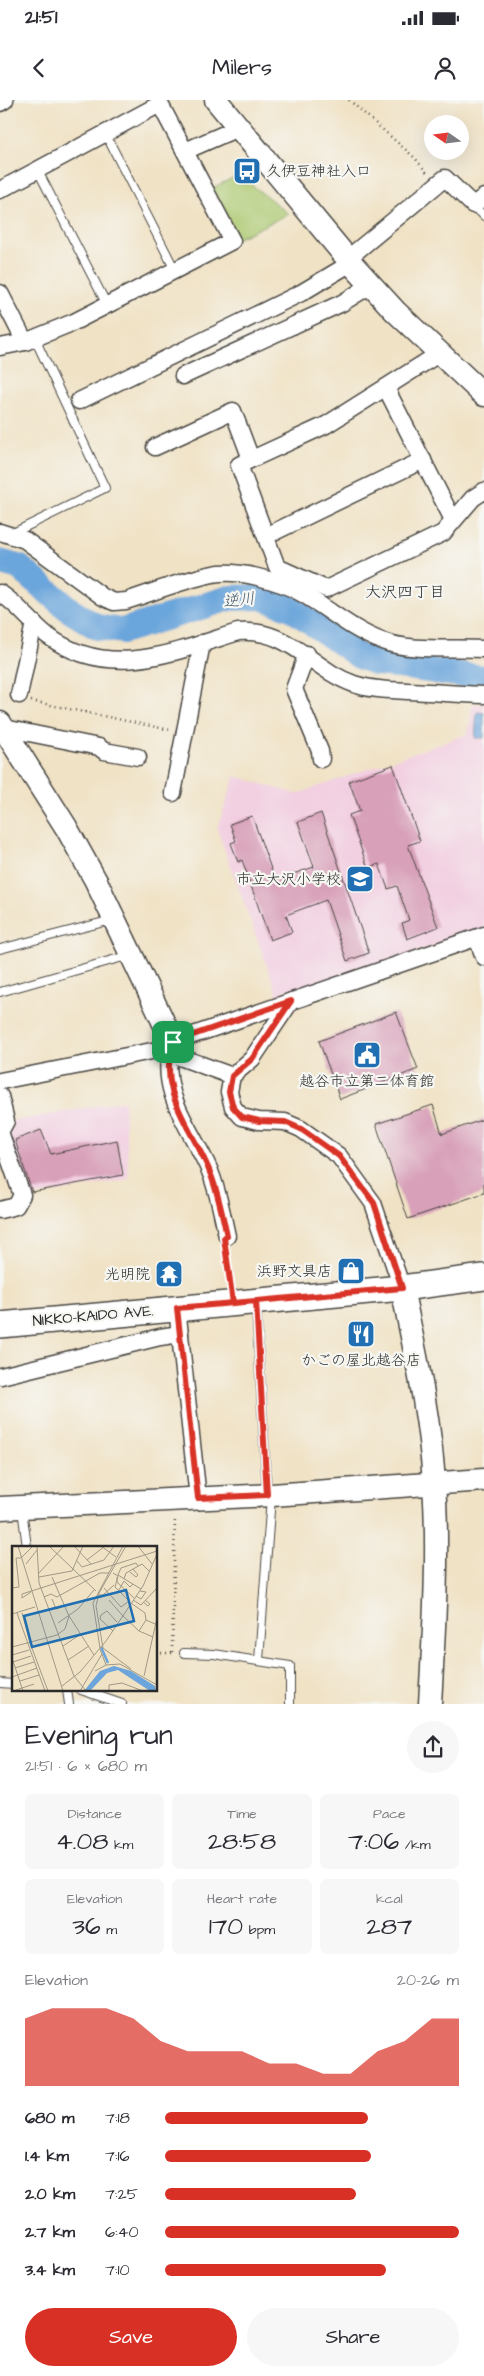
<!DOCTYPE html>
<meta charset="utf-8">
<style>
body{margin:0;font-family:"Architects Daughter","Klee One",sans-serif;background:#f7f7f7;color:#2b2b33;height:100vh;display:flex;flex-direction:column;font-size:19px;white-space:nowrap}
*{box-sizing:border-box;margin:0}
p{font-size:16px;color:#7c7c81}
.icon{flex:none;width:28px;height:28px;fill:none;stroke:currentColor;stroke-width:2;stroke-linecap:round;stroke-linejoin:round}
.map{position:relative;height:1604px;overflow:hidden}
.drawer{display:flex;flex-direction:column;background:#fff;flex:1}
.drawer>*{flex:none}
.needle{width:32px;rotate:284deg}
.tools{position:absolute;left:424px;top:15px;display:grid;gap:10px}
.tools a{display:grid;place-items:center;width:45px;height:45px;border-radius:50%;background:#fff;box-shadow:0 5px 20px #0002;font-size:25px}
.pin{position:absolute;display:grid;place-items:center;width:42px;height:42px;color:#fff;margin:-21px;border-radius:10px;box-shadow:0 2px 8px #0006}
.round{display:grid;place-items:center;flex:none;width:52px;height:52px;border-radius:26px;background:#f7f7f7}
.overview{display:flex;align-items:center;justify-content:space-between;height:85px;padding:0 25px}
h1{font-size:28px;font-weight:600;line-height:38px}
.stats{display:grid;grid-template-columns:repeat(3,1fr);gap:8px;height:85px;padding:5px 25px}
.stats div{display:grid;align-content:center;border-radius:8px;background:#f7f7f7;text-align:center}
.stats b{font-size:25px;font-weight:600}
.stats small{font-size:14px;font-weight:400}
.stats p{font-size:14px}
.chart{height:140px;padding:10px 25px}
.chart p{display:flex;justify-content:space-between}
.chart svg{width:100%;height:90px;margin-top:5px;fill:#d93025;opacity:.7}
.cta{display:flex;gap:10px;margin-top:auto;padding:10px 25px}
.cta a{flex:1;height:58px;border-radius:30px;background:#d93025;color:#fff;font-size:20px;font-weight:600;line-height:58px;text-align:center}
.cta a+a{background:#f7f7f7;color:#2b2b33}
ul{padding:0 25px;list-style:none;font-size:16px}
li{display:grid;grid-template-columns:80px 60px 1fr;align-items:center;height:38px}
li i{height:12px;border-radius:6px;background:#d93025}
.status{display:flex;justify-content:space-between;align-items:center;height:35px;padding:0 25px;background:#fff;direction:ltr}
.status svg{height:14px;fill:currentColor}
header{display:flex;justify-content:space-between;align-items:center;height:65px;padding:0 25px;background:#fff;font-size:22px;font-weight:600}
.map>svg:first-child{display:block}
</style>
<div class="status"><b>21:51</b><svg viewBox="0 0 49 12"><path d="M0 12V9h3v3zM5 12V6h3v6zM10 12V3h3v9zM15 12V0h3v12zM26 1h20v11H26zM47 4h2v5h-2z"/></svg></div>
<header><svg class="icon" aria-label="back" viewBox="0 0 24 24"><path d="M15 5l-7 7 7 7"/></svg>Milers<svg class="icon" aria-label="person" viewBox="0 0 24 24"><circle cx="12" cy="8" r="4"/><path d="M4 21q1-7 8-7t8 7"/></svg></header>
<div class="map">
<svg width="484" height="1604" viewBox="0 0 484 1604">
<rect width="100%" height="100%" fill="#f6f6f2"/>
<filter id="ink" filterUnits="userSpaceOnUse"><feTurbulence type="fractalNoise" baseFrequency=".02" numOctaves="2"/><feDisplacementMap in="SourceGraphic" scale="10" xChannelSelector="R" yChannelSelector="G"/><feConvolveMatrix kernelMatrix="1 2 1 2 8 2 1 2 1" color-interpolation-filters="sRGB"/></filter>
<filter id="wash" filterUnits="userSpaceOnUse"><feTurbulence type="fractalNoise" baseFrequency=".0096" numOctaves="4" result="noise"/><feDisplacementMap in="SourceGraphic" scale="20" xChannelSelector="R" yChannelSelector="G"/><feGaussianBlur stdDeviation="1.12" result="paint"/><feColorMatrix in="noise" values="0 0 0 0 0 0 0 0 0 0 0 0 0 0 0 0 0 1.4 0 .05"/><feComposite in="paint" operator="in"/></filter>
<g filter="url(#wash)">
<rect width="100%" height="100%" fill="#f0e2c5"/>
<g fill="#f2cfe1">
<polygon points="473,604 484,604 484,829 279,899 217,729 235,676 297,694 468,634"/>
<polygon points="124,1001 129,1079 25,1098 2,1033 9,1022"/>
</g>
<polygon fill="#aac76d" stroke="#6a794c" points="239,75 289,114 236,139 210,89"/>
<polygon fill="#6ba5db" stroke="#4b6883" points="477,612 484,613 484,638 475,638"/>
<g fill="none" stroke-linecap="round" stroke-linejoin="round">
<polyline stroke="#6ba5db" stroke-width="26" points="0,462 19,467 71,511 97,527 122,531 230,498 262,497 291,508 359,556 377,563 484,578"/>
</g>
<g id="blocks">
<g fill="#d8a0b9">
<polygon points="393,665 420,741 408,745 438,827 407,839 402,823 409,820 397,786 388,789 379,764 368,768 349,715 360,711 349,681"/>
<polygon points="321,713 369,853 347,861 326,800 286,815 292,832 270,840 242,760 238,762 231,743 236,741 230,724 252,716 275,780 314,767 298,722"/>
<polygon points="396,912 418,969 340,999 319,941"/>
<polygon points="433,1005 442,1034 484,1019 484,1093 408,1119 376,1024"/>
<polygon points="41,1030 51,1054 117,1040 123,1075 32,1092 15,1040"/>
</g>
</g>
</g>
<g filter="url(#ink)">
<use href="#blocks" fill-opacity="0" stroke="#494642" stroke-width="1"/>
<g fill="none" stroke-linecap="round" stroke-linejoin="round">
<defs>
<g id="lane">
<polyline points="105,33 175,170"/>
<polyline points="37,69 107,205"/>
<polyline points="473,105 484,116"/>
<polyline points="11,434 105,388 35,239"/>
<polyline points="0,849 112,820"/>
<polyline points="0,892 130,855"/>
<polyline points="256,1205 267,1393"/>
<polyline points="22,1409 27,1447"/>
<polyline points="184,1553 214,1554 290,1566 290,1604"/>
<polyline points="259,1560 271,1397"/>
<polyline points="0,1583 14,1584"/>
<polyline points="67,1590 69,1604"/>
<polyline points="81,1590 122,1604"/>
</g>
<g id="street">
<polyline points="0,3 5,0"/>
<polyline points="185,51 238,28"/>
<polyline points="0,90 160,4 232,141 74,222 25,242 0,247"/>
<polyline points="347,159 445,78 473,105 484,97"/>
<polyline points="0,193 25,242"/>
<polyline points="440,253 326,325 239,365 277,467 326,489 443,433 473,398 484,391"/>
<polyline points="183,276 342,203 371,185"/>
<polyline points="386,288 453,420"/>
<polyline points="79,301 301,193 351,163"/>
<polyline points="155,347 233,311 251,359"/>
<path d="M0,432L25,440L103,497L114,502L126,501C154,492 183,480 213,474C237,469 280,481 301,493C328,508 353,531 382,541C411,552 453,547 484,549"/>
<polyline points="266,436 423,360"/>
<path d="M0,493C19,505 31,523 48,536C109,581 174,552 238,532C290,528 311,569 354,584C371,590 390,590 407,591C433,592 458,594 484,595"/>
<polyline points="307,554 294,589 320,651 321,659"/>
<polyline points="19,595 34,523"/>
<polyline points="4,628 99,647 104,651 138,657"/>
<polyline points="173,693 202,543"/>
<polyline points="477,838 484,857"/>
<path d="M172,943C157,992 191,1028 209,1069C218,1090 222,1114 227,1136"/>
<polyline points="169,953 232,976 229,992 233,1007 242,1017 259,1021 285,1022 301,1029 339,1056 373,1103 402,1188"/>
<polyline points="232,976 252,959 291,901"/>
<polyline points="0,981 162,949 173,942 484,835"/>
<polyline points="0,996 6,1021 0,1032 22,1095 16,1106 0,1110"/>
<polyline points="177,1208 198,1398"/>
<polyline points="1,1276 160,1237 180,1234"/>
</g>
<g id="secondary">
<polyline points="216,0 351,163 395,211 484,295"/>
<polyline points="0,623 66,727 96,781 173,942"/>
<path d="M402,1188C415,1252 430,1317 434,1383C439,1456 434,1530 430,1604"/>
<polyline points="0,1408 272,1395 484,1380"/>
</g>
<polyline id="primary" points="0,1225 402,1188 484,1177"/>
</defs>
<use href="#lane" stroke="#494642" stroke-width="10"/>
<use href="#street" stroke="#494642" stroke-width="19"/>
<use href="#secondary" stroke="#494642" stroke-width="25"/>
<use href="#primary" stroke="#494642" stroke-width="28"/>
<g stroke="#494642" stroke-width="2.5" stroke-dasharray="1 4" stroke-linecap="butt">
<polyline points="349,0 415,58 428,74"/>
<polyline points="31,601 170,630"/>
<polyline points="226,1150 230,1184"/>
<polyline points="172,1552 175,1417"/>
<polyline points="156,1553 175,1553"/>
</g>
<use href="#lane" stroke="#fff" stroke-width="8"/>
<use href="#street" stroke="#fff" stroke-width="16"/>
<use href="#secondary" stroke="#fff" stroke-width="22"/>
<use href="#primary" stroke="#fff" stroke-width="25"/>
</g>
</g>
<g fill="none" stroke-linecap="round" stroke-linejoin="round" filter="url(#ink)">
<defs>
<path id="route" d="M173,942C157,993 191,1026 209,1070C218,1091 222,1114 227,1136L224,1138L233,1203L256,1201L267,1395L198,1398L177,1208L402,1188L374,1103L339,1056L301,1029L285,1022L259,1021L242,1017L233,1007L229,992L232,976L252,959L291,901L173,942"/>
</defs>
<use href="#route" stroke="#fff" stroke-width="10"/>
<use href="#route" stroke="#d93025" stroke-width="6"/>
</g>
<defs>
<symbol id="bus-square" viewBox="-11 -11 22 22"><rect x="-9" y="-9" width="18" height="18" rx="4" fill="#1f6fb2" stroke="#f6f6f2"/><path d="M-5-6H5V4H4V6H2V4H-2V6H-4V4H-5ZM-3.5-4V0h7V-4ZM-3.5 1.2v1.5H-2V1.2ZM2 1.2v1.5H3.5V1.2Z" fill="#fff"/></symbol>
<symbol id="school-square" viewBox="-11 -11 22 22"><rect x="-9" y="-9" width="18" height="18" rx="4" fill="#1f6fb2" stroke="#f6f6f2"/><path d="M0-5L7-2L0 1L-7-2ZM-4 1L0 2.5L4 1V4Q0 6-4 4Z" fill="#fff"/></symbol>
<symbol id="civic-square" viewBox="-11 -11 22 22"><rect x="-9" y="-9" width="18" height="18" rx="4" fill="#1f6fb2" stroke="#f6f6f2"/><path d="M-.6-6.5H3V-4.5H.6V-3L4-1V1h2V6H-6V1h2V-1L-.6-3ZM-1.2 2.5V6h2.4V2.5Z" fill="#fff"/></symbol>
<symbol id="shop-square" viewBox="-11 -11 22 22"><rect x="-9" y="-9" width="18" height="18" rx="4" fill="#1f6fb2" stroke="#f6f6f2"/><path d="M-5-2.5h2.3a2.7 3.5 0 0 1 5.4 0H5L5.5 6h-11ZM-1.5-2.5h3a1.5 2.3 0 0 0-3 0Z" fill="#fff"/></symbol>
<symbol id="temple-square" viewBox="-11 -11 22 22"><rect x="-9" y="-9" width="18" height="18" rx="4" fill="#1f6fb2" stroke="#f6f6f2"/><path d="M0-6L5-2H3V0L6.5 2.5H4V6H1.5V3h-3V6H-4V2.5H-6.5L-3 0V-2H-5Z" fill="#fff"/></symbol>
<symbol id="restaurant-square" viewBox="-11 -11 22 22"><rect x="-9" y="-9" width="18" height="18" rx="4" fill="#1f6fb2" stroke="#f6f6f2"/><path d="M-5-6h1v4h1v-4h1v4h1v-4h1v5L-1.5 .5V6h-2V.5L-5-1ZM5-6V6H3V1.5H1.5Q1.5-4 5-6Z" fill="#fff"/></symbol>
</defs>
<g fill-rule="evenodd">
<use href="#bus-square" x="231" y="55" width="32" height="32"/>
<use href="#school-square" x="344" y="763" width="32" height="32"/>
<use href="#civic-square" x="351" y="939" width="32" height="32"/>
<use href="#shop-square" x="335" y="1155" width="32" height="32"/>
<use href="#temple-square" x="153" y="1158" width="32" height="32"/>
<use href="#restaurant-square" x="345" y="1218" width="32" height="32"/>
</g>
<g text-anchor="middle" dominant-baseline="central" stroke-width="4.5" stroke-linejoin="round" paint-order="stroke">
<g font-size="15" fill="#2b2b2b" stroke="#f6f6f2" text-anchor="end">
<text x="266" y="71" text-anchor="start">久伊豆神社入口</text>
<text x="341" y="779">市立大沢小学校</text>
<text x="367" y="981" text-anchor="middle">越谷市立第二体育館</text>
<text x="332" y="1171">浜野文具店</text>
<text x="150" y="1174">光明院</text>
<text x="361" y="1260" text-anchor="middle">かごの屋北越谷店</text>
</g>
<g font-size="15" fill="#2b2b2b" stroke="#f6f6f2">
<text transform="translate(93 1216) rotate(-5)">NIKKO-KAIDO AVE.</text>
</g>
<g font-size="16" fill="#2b2b2b" stroke="#f6f6f2">
<text x="405" y="492">大沢四丁目</text>
</g>
<g font-size="16" font-style="italic" fill="#415669" stroke="#f6f6f2">
<text transform="translate(239 500) rotate(-7)">逆川</text>
</g>
</g>
<g transform="translate(12 1446)">
<rect width="145" height="145" fill="#f0e2c5"/>
<path d="M102,120L119,125L143,140L144,145H138L106,124L95,127L78,145H72L88,125Z" fill="#6ba5db"/>
<path fill="none" stroke="#6ba5db" stroke-width="2.5" d="M89,101L96,117"/>
<path fill="none" stroke="#a19987" stroke-width="1" d="M6,0L51,145M25,0L27,37L62,130L74,145M37,0L84,45M62,0L79,18M89,0L104,11M114,0L87,47L84,60L91,102L119,123M126,0L140,18M75,14L93,0M65,15L70,21L92,14L102,0M14,18L25,4M118,26L124,31L126,29L121,23M26,28L52,0M106,29L129,43M106,29L109,22L124,17L126,20M27,31L60,25L71,0M40,31L57,70L82,109M105,31V36L122,52M112,33L114,27L130,18L137,25M0,42L7,41L4,12H9L21,0M92,42L109,61L117,55L103,41L106,30L101,27M107,44L112,35L118,41L121,38M19,46L10,52V48L145,5M87,49H91L102,39M124,50L129,53L134,46L128,45M32,51L39,48L45,51L88,27H97M40,53L44,63L52,60M97,54L110,69M121,54L129,59L145,42M131,56L136,60L138,58L133,54M119,57L133,67L134,74L143,78M5,67L33,145M10,67L18,97M0,68L23,61M110,69L127,85M134,74L127,85L141,91M46,77L66,63L82,44M101,85L88,73L89,69L95,65L105,76M18,97L36,145M51,100L69,88M0,101L45,89L53,83L57,70M88,102L81,57L111,0M88,103L94,119M0,109L17,104M0,112L11,145M56,114L77,100M1,116L19,110M3,122L22,116M83,125L94,119L108,118L145,139M132,130L145,72M0,131L25,122M8,135L27,129M50,140L68,126L94,95L131,40L145,8M4,144L22,138M68,145L90,108M97,145V139L110,137L131,145"/>
<path fill="#1f6fb2" fill-opacity="0.15" stroke="#1f6fb2" stroke-width="2.5" d="M114,44L122,75L20,101L12,70Z"/>
<rect width="145" height="145" fill="none" stroke="#2b2b2b" stroke-width="2.5"/>
</g>
</svg>
<div class="tools">
<a><svg class="needle" viewBox="-14 -14 28 28"><path d="M0-13l5 13h-10z" fill="#e53935"/><path d="M0 13l5-13h-10z" fill="#7c7c81"/></svg></a>
</div>
<div class="pin" style="left:173px;top:942px;background:#1e9e55"><svg class="icon" aria-label="arrive" viewBox="0 0 24 24"><path d="M6 21V4h12l-3 4 3 4H6"/></svg></div>
</div>
<section class="drawer">
<div class="overview"><div><h1>Evening run</h1><p>21:51 · 6 × 680 m</p></div><a class="round"><svg class="icon" aria-label="share" viewBox="0 0 24 24"><path d="M12 15V3M7 8l5-5 5 5M5 13v7h14v-7"/></svg></a></div>
<div class="stats">
<div><p>Distance</p><b>4.08<small> km</small></b></div>
<div><p>Time</p><b>28:58</b></div>
<div><p>Pace</p><b>7:06<small> /km</small></b></div>
</div>
<div class="stats">
<div><p>Elevation</p><b>36<small> m</small></b></div>
<div><p>Heart rate</p><b>170<small> bpm</small></b></div>
<div><p>kcal</p><b>287</b></div>
</div>
<div class="chart"><p><span>Elevation</span>20–26 m</p>
<svg viewBox="0 0 160 44" preserveAspectRatio="none"><path d="M0 44V11L10 6L20 6L30 6L40 11L50 22L60 27L70 27L80 27L90 33L100 33L110 38L120 38L130 27L140 22L150 11L160 11V44z"/></svg>
</div>
<ul>
<li><b>680 m</b>7:18<i style="width:69%"></i></li>
<li><b>1.4 km</b>7:16<i style="width:70%"></i></li>
<li><b>2.0 km</b>7:25<i style="width:65%"></i></li>
<li><b>2.7 km</b>6:40<i style="width:100%"></i></li>
<li><b>3.4 km</b>7:10<i style="width:75%"></i></li>
</ul>
<div class="cta"><a>Save</a><a>Share</a></div>
</section>
